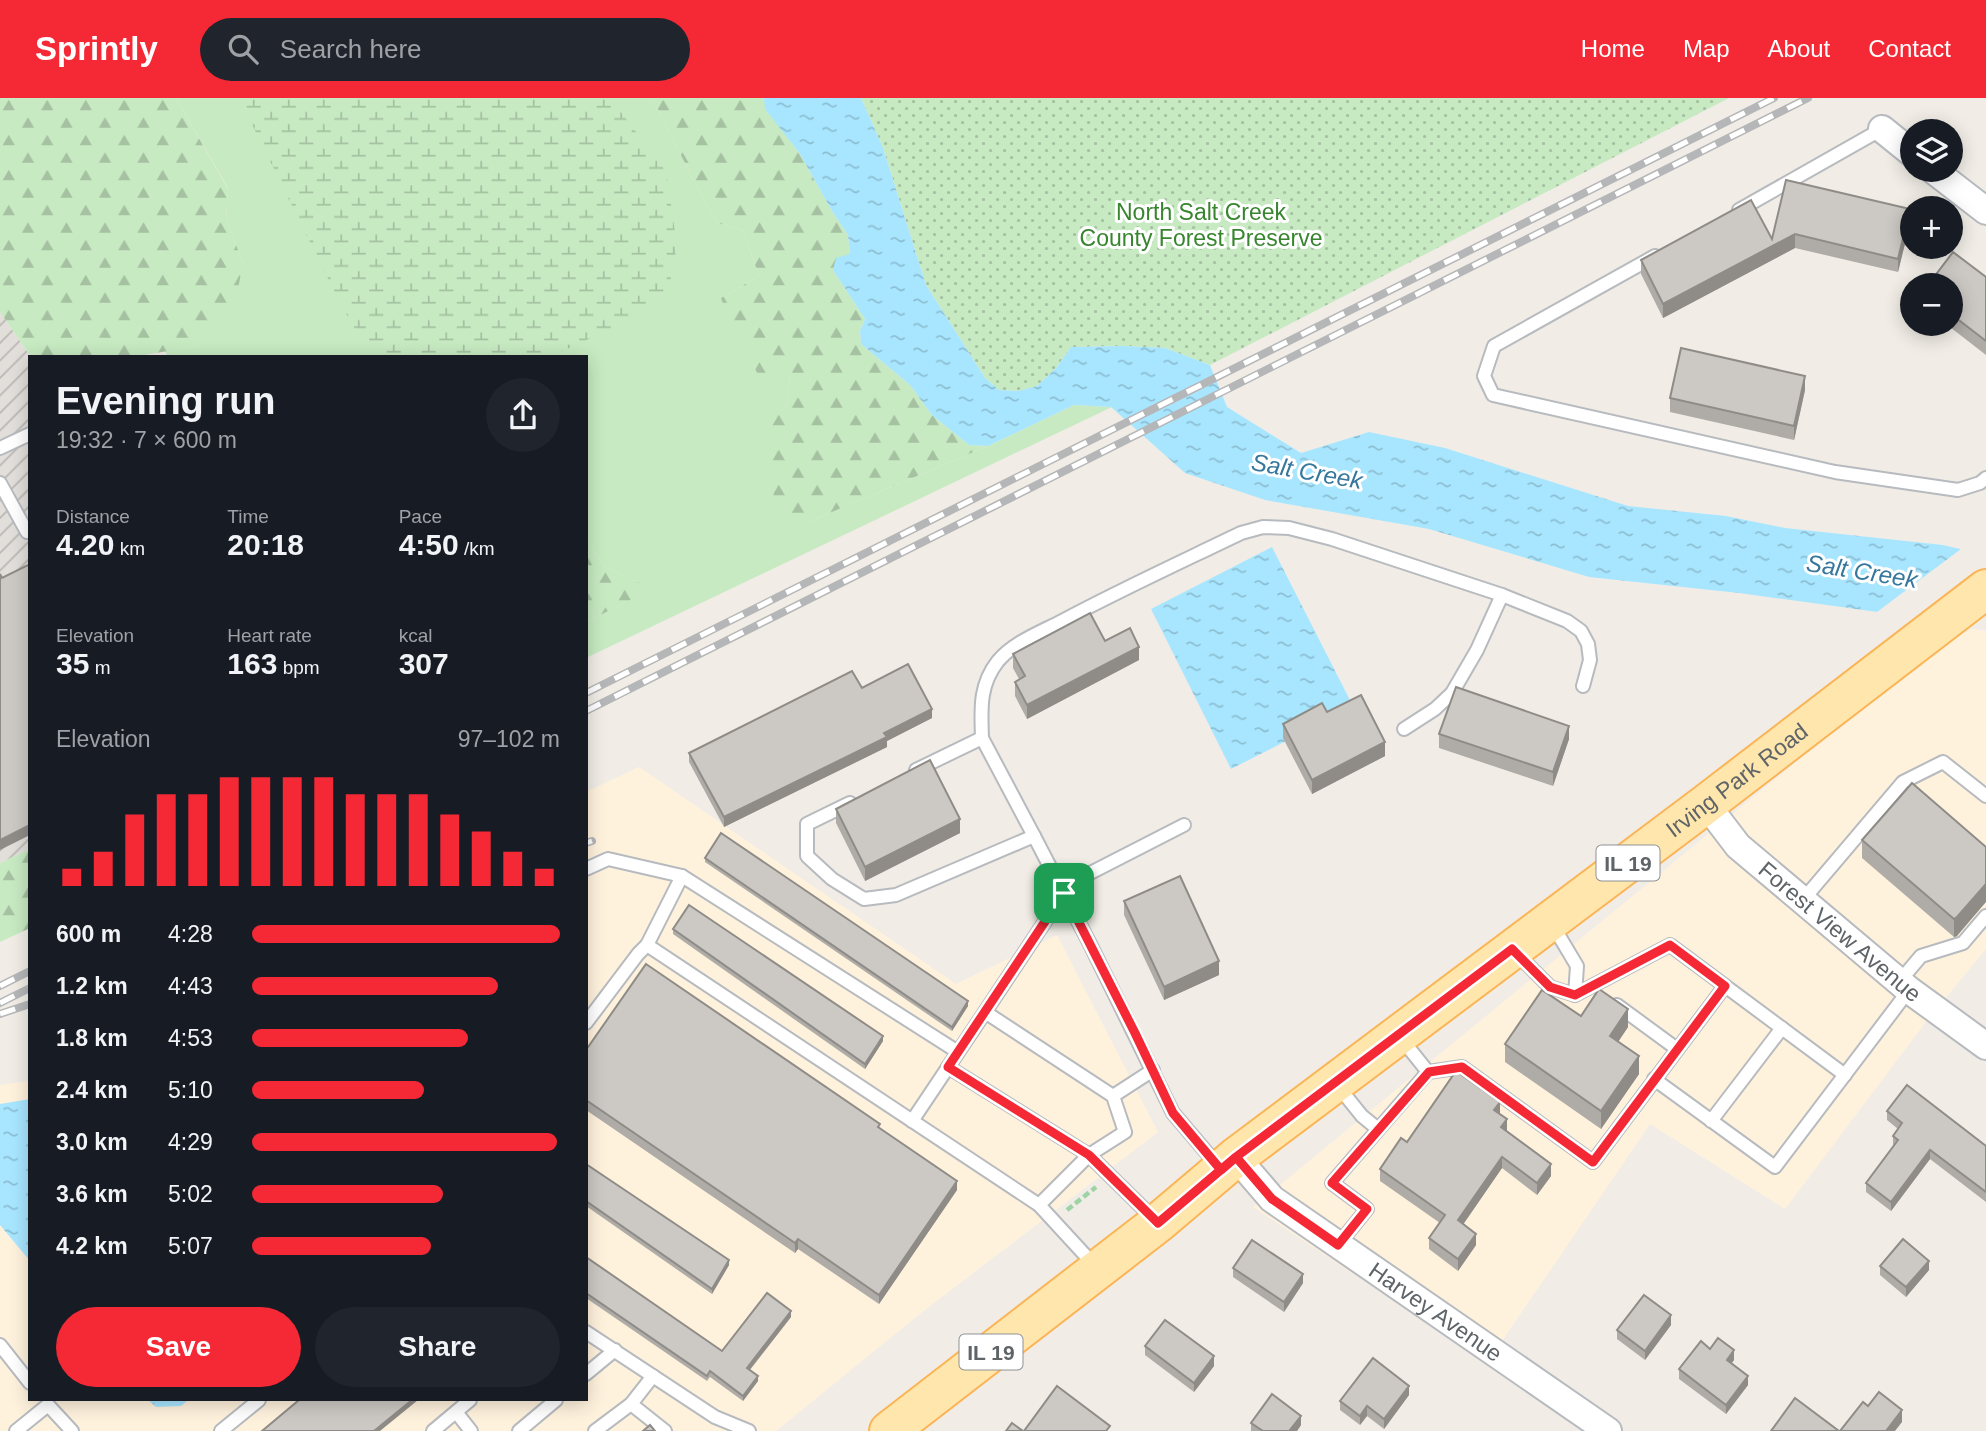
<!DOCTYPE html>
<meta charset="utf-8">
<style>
body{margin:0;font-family:Arial,sans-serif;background:#20242c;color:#f1f3f6;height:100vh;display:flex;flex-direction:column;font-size:26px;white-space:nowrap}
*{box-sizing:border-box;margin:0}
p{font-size:23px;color:#9ea1a6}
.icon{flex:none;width:38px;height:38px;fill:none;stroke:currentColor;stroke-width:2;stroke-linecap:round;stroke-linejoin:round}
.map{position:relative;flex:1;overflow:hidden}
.details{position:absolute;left:28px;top:257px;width:560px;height:1046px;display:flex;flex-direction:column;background:#171b24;border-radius:0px;box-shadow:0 4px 18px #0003}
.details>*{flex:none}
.fabs{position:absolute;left:1900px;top:21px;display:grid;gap:14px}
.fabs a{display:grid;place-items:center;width:63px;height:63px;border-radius:50%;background:#171b24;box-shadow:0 4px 18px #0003;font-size:35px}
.pin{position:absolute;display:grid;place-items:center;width:60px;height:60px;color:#fff;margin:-30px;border-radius:14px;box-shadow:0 4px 10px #0006}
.round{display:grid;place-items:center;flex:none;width:74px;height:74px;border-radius:37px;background:#20242c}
.headline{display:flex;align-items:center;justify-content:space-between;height:119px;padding:0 28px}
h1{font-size:38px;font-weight:600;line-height:52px}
.metrics{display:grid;grid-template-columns:repeat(3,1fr);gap:10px;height:119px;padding:7px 28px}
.metrics div{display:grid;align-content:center}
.metrics b{font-size:30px;font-weight:600}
.metrics small{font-size:19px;font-weight:400}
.metrics p{font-size:19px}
.chart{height:196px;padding:14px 28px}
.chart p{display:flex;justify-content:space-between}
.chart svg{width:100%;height:126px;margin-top:7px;stroke:#f52936;stroke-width:6}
.action{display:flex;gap:14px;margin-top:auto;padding:14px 28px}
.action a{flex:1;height:80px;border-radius:42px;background:#f52936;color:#fff;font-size:28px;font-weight:600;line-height:80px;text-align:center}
.action a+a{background:#20242c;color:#f1f3f6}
ul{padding:0 28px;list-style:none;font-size:23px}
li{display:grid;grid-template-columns:112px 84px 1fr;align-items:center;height:52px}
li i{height:18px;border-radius:9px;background:#f52936}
header{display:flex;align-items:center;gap:42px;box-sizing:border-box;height:98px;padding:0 35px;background:#f52936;color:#fff}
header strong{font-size:33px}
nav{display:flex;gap:38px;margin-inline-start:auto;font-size:24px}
.search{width:490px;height:63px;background:#20242c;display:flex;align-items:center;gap:18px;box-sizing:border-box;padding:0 24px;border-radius:38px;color:#9ea1a6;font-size:26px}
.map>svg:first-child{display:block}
</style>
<header>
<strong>Sprintly</strong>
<div class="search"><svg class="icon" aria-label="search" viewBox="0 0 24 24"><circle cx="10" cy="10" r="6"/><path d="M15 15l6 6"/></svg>Search here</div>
<nav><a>Home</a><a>Map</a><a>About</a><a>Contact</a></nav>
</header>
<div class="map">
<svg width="1986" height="1333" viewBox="0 0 1986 1333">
<defs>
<pattern id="industrial-furrows" width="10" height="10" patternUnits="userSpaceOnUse" patternTransform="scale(1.75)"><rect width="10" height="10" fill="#e2dfdb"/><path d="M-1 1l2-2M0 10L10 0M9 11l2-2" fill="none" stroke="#bab8b5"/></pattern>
<pattern id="forest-firs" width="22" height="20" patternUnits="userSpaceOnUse" patternTransform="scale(1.75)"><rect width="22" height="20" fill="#c7eac2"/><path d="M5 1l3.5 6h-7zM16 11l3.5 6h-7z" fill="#a5c1a1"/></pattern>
<pattern id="wetland-marsh" width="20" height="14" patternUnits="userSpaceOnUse" patternTransform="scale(1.75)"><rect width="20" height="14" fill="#c7eac2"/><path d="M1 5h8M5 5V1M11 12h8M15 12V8" fill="none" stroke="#a5c1a1"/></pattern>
<pattern id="park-dots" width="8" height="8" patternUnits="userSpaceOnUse" patternTransform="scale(1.75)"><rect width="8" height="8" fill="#c7eac2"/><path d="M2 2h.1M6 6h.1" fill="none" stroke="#a5c1a1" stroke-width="1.8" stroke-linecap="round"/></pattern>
<pattern id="water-ripples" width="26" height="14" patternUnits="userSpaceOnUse" patternTransform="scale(1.75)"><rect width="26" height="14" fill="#a8e6ff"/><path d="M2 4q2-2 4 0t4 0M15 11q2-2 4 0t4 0" fill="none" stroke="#8cbed2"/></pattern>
</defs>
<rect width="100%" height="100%" fill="#f1ede6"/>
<g fill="#fff2dd">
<polygon points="1978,515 1986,518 1986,851 1925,925 1785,1111 1650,1026 1487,1265 1253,1109"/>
<polygon points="639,669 956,886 1057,837 1158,1034 921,1215 776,1333 0,1333 0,987 30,983 30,1302 586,1302 586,694"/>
</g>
<polygon fill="url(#industrial-furrows)" points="0,214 31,259 30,259 30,751 0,765"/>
<polygon fill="#c7eac2" points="176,0 652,0 696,87 717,125 743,132 759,178 721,200 790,276 786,314 806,425 988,348 1074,307 1112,309 586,560 586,524 652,491 605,469 586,443 586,259 168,259 165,253 198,248 243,165 226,120 228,90"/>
<g fill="url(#forest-firs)">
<polygon points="0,0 176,0 228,91 226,120 243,165 233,217 198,248 132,259 31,259 0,214"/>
<polygon points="652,0 764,0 766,11 800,56 832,113 848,137 850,156 833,172 865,221 860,233 861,246 910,287 932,317 969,347 988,348 806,425 776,416 765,330 775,311 786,313 790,276 759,278 730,227 721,200 759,178 743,132 717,125 696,87"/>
<polygon points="586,443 605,469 653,491 586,524"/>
<polygon points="30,751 30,830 0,844 0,765"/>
</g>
<polygon fill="url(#wetland-marsh)" points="239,0 610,0 666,73 677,148 668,195 649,213 550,259 372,259 342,209"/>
<polygon fill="url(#park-dots)" points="861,0 1729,0 1210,267 1165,250 1124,248 1071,249 1056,270 1037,288 1018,293 999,292 985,280 926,187 883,50"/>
<g fill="url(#water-ripples)">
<polygon points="764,0 861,0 883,50 926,187 985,280 999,292 1018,293 1037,288 1056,270 1071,249 1124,248 1165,250 1210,267 1227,309 1301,355 1369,334 1445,350 1628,408 1726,418 1785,430 1943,447 1986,457 1986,529 1739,495 1589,479 1429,431 1265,402 1185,375 1111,309 1074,307 988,348 969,347 932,317 910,287 861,246 860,233 865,221 833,172 836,160 850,156 848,137 832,113 800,56 765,11"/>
<polygon points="1272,449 1355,612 1360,610 1385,658 1312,695 1286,643 1231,671 1151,511"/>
<polygon points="30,1001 30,1163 0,1127 0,1006"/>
<polygon points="148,1302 188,1302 181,1308 156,1309"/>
</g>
<polygon fill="#f1ede6" points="1965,448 1986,453 1986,533 1873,517"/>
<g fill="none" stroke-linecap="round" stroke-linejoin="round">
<defs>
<g id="lane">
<polyline points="1739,112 1882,31"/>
<polyline points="1655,158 1494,248 1484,278 1493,297 1835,374 1958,392 1980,385 1986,380"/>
<polyline points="0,350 30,336"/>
<polyline points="0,385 27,434"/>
<polyline points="1404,631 1435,611 1452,595 1477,552 1502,497"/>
<path d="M982,640C981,611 979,587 998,563C1014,544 1041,534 1062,523C1120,492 1181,464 1241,435L1263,429L1289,430L1332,441L1502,497L1567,523L1581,533L1588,546L1590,562L1583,588"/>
<polyline points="916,672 982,640 1034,738"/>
<polyline points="850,705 807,726 807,758 832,781 864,801 896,797 1034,738 1091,848 1173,1015 1219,1069"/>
<polyline points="586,771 608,761 682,778 958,954"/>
<polyline points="1061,790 1184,727"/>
<polyline points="1802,803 1903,684 1943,664 1986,698"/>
<polyline points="647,847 682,778"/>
<polyline points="1515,854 1550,889 1575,897 1577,868 1552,826"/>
<polyline points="1899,884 1921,858 1963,845 1986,818"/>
<polyline points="1575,897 1670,847 1845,977"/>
<polyline points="1617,907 1677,951"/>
<polyline points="985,914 1064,795"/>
<polyline points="586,925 638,856 647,847 1039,1107 1096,1169"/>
<polyline points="1400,939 1428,974"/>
<polyline points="948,969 1089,1057 1155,1122"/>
<polyline points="1654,981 1775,1069 1909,892"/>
<polyline points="1337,987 1362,1018 1378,1031"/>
<polyline points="1113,998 1153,972"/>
<polyline points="912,1023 985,914 1113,998 1125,1034 1089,1057 1039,1107"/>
<polyline points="1711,1023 1782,930"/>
<polyline points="1338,1147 1367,1111 1332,1085 1428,974 1462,969 1593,1064 1725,888"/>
<polyline points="586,1234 715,1319 749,1333"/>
<polyline points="0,1247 30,1285"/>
<polyline points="586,1276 615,1252"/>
<polyline points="631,1306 665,1333"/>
<polyline points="456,1314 471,1333"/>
<polyline points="16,1333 48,1307 72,1333"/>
<polyline points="221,1333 259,1302"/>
<polyline points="433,1333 470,1302"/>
<polyline points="519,1333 556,1302"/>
<polyline points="595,1333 631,1306 653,1278"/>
</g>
<g id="street">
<polyline points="1882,31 1913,56"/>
<polyline points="1933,72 1986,113"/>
<path id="s1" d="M1706,706L1738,748L1909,892L1986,948"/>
<path id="s2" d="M1236,1059L1272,1101L1608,1333"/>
</g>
<g id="primary">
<path id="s3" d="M889,1333L1158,1125L1236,1059L1706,706L1986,491"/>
</g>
</defs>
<use href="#lane" stroke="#b7babe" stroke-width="16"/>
<use href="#street" stroke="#b7babe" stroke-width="30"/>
<use href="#primary" stroke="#fbb456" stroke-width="42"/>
<polyline stroke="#9ed3a5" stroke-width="4.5" stroke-dasharray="7 3.5" stroke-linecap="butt" points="1067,1112 1096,1089"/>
<use href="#lane" stroke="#fff" stroke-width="12"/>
<use href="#street" stroke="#fff" stroke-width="26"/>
<use href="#primary" stroke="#ffe6ad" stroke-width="38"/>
<defs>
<g id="rail">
<polyline points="586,595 1774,0"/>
<polyline points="586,613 1808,0"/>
<polyline points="586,745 592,743"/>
<polyline points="0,888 30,873"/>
<polyline points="0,905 30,890"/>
<polyline points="0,916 30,906"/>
</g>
</defs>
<use href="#rail" stroke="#b5b6b7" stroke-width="8"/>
<use href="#rail" stroke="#fff" stroke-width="5" stroke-dasharray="16" stroke-linecap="butt"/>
</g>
<g fill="#afaca8">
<polygon points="1786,82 1910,125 1898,174 1795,150 1663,220 1641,176 1641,162 1772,141"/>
<polygon points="1986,179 1986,257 1946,226 1951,226 1951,187"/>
<polygon points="1805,292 1794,342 1670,314 1670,300"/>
<polygon points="1105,543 1139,562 1027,621 1015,598 1015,584 1019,581 1013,570 1013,556"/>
<polygon points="862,590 932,620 887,643 887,649 724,729 689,664 689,655"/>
<polygon points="1327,614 1385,658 1312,696 1283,640 1283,626"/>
<polygon points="1439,636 1569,641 1553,688 1439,650"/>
<polygon points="836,711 960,735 865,783 836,725"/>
<polygon points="1862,742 1986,749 1957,838 1954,839 1862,760"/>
<polygon points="705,760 968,908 952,933 705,764"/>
<polygon points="1124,803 1219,877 1164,902 1124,817"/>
<polygon points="673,831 883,943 865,971 673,836"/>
<polygon points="1581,918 1628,929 1618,944 1639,976 1601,1031 1505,964 1505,946"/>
<polygon points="586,952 880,1030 957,1092 879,1206 798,1151 795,1155 586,1012"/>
<polygon points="1887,1013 1986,1048 1986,1104 1930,1061 1891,1113 1866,1094 1866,1085 1894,1048 1893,1047 1893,1038 1898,1031 1887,1022"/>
<polygon points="1500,1016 1506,1033 1551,1078 1537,1097 1502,1070 1463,1126 1476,1147 1458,1173 1429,1151 1429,1140 1440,1125 1380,1083 1380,1071 1407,1044"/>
<polygon points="586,1066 729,1167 712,1196 586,1108"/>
<polygon points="586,1159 722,1253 791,1219 750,1272 758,1283 743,1303 710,1279 707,1283 586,1200"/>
<polygon points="1880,1168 1929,1172 1906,1199 1880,1177"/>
<polygon points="1233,1170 1303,1185 1284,1214 1233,1179"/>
<polygon points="1671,1227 1645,1262 1617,1241 1617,1232"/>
<polygon points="1145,1248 1214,1268 1194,1294 1145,1257"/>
<polygon points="1710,1251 1734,1262 1732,1265 1748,1287 1726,1316 1679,1281 1679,1271"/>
<polygon points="1409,1297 1384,1331 1367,1318 1360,1327 1340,1312 1340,1303"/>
<polygon points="1251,1325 1301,1327 1297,1333 1251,1333"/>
</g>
<g fill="#8f8c88">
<polygon points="1910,111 1910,125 1898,174 1898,161"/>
<polygon points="1795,136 1795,150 1663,220 1663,206"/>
<polygon points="1805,278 1805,292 1794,342 1794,328"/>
<polygon points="1139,549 1139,562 1027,621 1027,607"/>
<polygon points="932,611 932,620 887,643 887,649 724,729 724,719"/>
<polygon points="1569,628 1569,641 1553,688 1553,674"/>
<polygon points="1385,644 1385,658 1312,696 1312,682"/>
<polygon points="960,721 960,735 865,783 865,769"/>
<polygon points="30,727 30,737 0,752 0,742"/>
<polygon points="1986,786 1986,804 1957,838 1954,839 1954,821"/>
<polygon points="1219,863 1219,877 1164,902 1164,889"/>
<polygon points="968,903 968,908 952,933 952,929"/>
<polygon points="1628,911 1628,929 1610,956 1610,938"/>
<polygon points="883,938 883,943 865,971 865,966"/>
<polygon points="1639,958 1639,976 1601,1031 1601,1013"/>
<polygon points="1500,1004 1500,1016 1494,1012"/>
<polygon points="1507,1021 1507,1032 1501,1040 1501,1029"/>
<polygon points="1930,1052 1930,1061 1891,1113 1891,1104"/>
<polygon points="1502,1059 1502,1070 1458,1134 1458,1122"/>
<polygon points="1551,1066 1551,1078 1537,1097 1537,1085"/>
<polygon points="957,1083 957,1092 879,1206 879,1197"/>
<polygon points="1476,1136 1476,1147 1458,1173 1458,1161"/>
<polygon points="798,1141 798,1151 795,1155 795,1145"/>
<polygon points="729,1162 729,1167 712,1196 712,1191"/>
<polygon points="1929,1163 1929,1172 1906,1199 1906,1189"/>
<polygon points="1303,1176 1303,1185 1284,1214 1284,1204"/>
<polygon points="791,1213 791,1219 747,1275 747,1270"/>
<polygon points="1671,1217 1671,1227 1645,1262 1645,1253"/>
<polygon points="1734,1252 1734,1262 1727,1271 1727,1262"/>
<polygon points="1214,1258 1214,1268 1194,1294 1194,1285"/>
<polygon points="758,1278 758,1283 743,1303 743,1298"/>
<polygon points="1748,1278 1748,1287 1726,1316 1726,1307"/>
<polygon points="1409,1288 1409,1297 1384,1331 1384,1321"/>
<polygon points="412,1302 418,1302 380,1333 374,1333"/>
<polygon points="1367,1308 1367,1318 1360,1327 1360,1318"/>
<polygon points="1902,1312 1902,1324 1895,1333 1886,1333"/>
<polygon points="1301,1318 1301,1327 1297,1333 1289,1333"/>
</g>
<g fill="#ccc8c3" stroke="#8f8c88" stroke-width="2">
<polygon points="1786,82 1910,111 1898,161 1795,136 1663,206 1641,162 1751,102 1772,141"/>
<polygon points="1953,154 1986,179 1986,243 1951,216 1951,187 1928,187"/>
<polygon points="1681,250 1805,278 1794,328 1670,300"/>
<polygon points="30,466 30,727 0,742 0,476 2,480"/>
<polygon points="1090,515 1105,543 1130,530 1139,549 1027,607 1015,584 1025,578 1013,556"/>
<polygon points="908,566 932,611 884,635 887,639 724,719 689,655 852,573 862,590"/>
<polygon points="1456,589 1569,628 1553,674 1439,636"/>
<polygon points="1361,597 1385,644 1312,682 1283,626 1322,605 1327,614"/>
<polygon points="930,662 960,721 865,769 836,711"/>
<polygon points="1912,685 1986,749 1986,786 1957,819 1954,821 1862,742"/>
<polygon points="721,735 968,903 952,929 705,760"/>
<polygon points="1180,778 1219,863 1164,889 1124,803"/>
<polygon points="689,807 883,938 865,966 673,831"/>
<polygon points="646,866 880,1026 878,1029 957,1083 879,1197 798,1141 795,1145 586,1002 586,952"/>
<polygon points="1599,891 1628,911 1610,938 1639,958 1601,1013 1505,946 1542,892 1581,918"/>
<polygon points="1456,973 1500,1004 1494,1012 1507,1021 1501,1029 1551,1066 1537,1085 1502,1059 1458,1122 1476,1136 1458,1161 1429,1140 1445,1117 1380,1071 1401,1040 1407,1044"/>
<polygon points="1907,987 1986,1048 1986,1094 1930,1052 1891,1104 1866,1085 1898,1042 1893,1038 1902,1025 1887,1013"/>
<polygon points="586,1066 729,1162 712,1191 586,1103"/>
<polygon points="1903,1141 1929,1163 1906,1189 1880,1168"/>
<polygon points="1252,1142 1303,1176 1284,1204 1233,1170"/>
<polygon points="586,1159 722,1253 767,1195 791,1213 747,1270 758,1278 743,1298 710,1273 707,1278 586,1195"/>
<polygon points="1644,1197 1671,1217 1645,1253 1617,1232"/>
<polygon points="1165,1222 1214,1258 1194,1285 1145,1248"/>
<polygon points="1718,1240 1734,1252 1727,1262 1748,1278 1726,1307 1679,1271 1701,1243 1710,1251"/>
<polygon points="1373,1260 1409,1288 1384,1321 1367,1308 1360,1318 1340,1303"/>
<polygon points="1057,1288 1110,1328 1106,1333 1024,1333"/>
<polygon points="1879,1294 1902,1312 1886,1333 1840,1333 1863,1304 1868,1308"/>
<polygon points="1272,1296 1301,1318 1289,1333 1263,1333 1251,1325"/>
<polygon points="1795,1300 1839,1333 1771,1333"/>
<polygon points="299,1302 412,1302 374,1333 262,1333"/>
<polygon points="1012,1325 1023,1333 1006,1333"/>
<polygon points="650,1327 655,1333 643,1333"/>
</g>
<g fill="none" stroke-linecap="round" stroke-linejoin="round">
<defs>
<polyline id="route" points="1064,795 948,969 1089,1057 1158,1125 1236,1059 1272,1101 1338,1147 1367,1111 1332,1085 1429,974 1462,969 1593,1064 1725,888 1670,847 1575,897 1550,889 1512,851 1236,1059 1221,1072 1173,1015 1135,935 1064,795"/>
</defs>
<use href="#route" stroke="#fff" stroke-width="14"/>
<use href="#route" stroke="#f52936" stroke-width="9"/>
</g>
<g text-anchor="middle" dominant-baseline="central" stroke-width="6" stroke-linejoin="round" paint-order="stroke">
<g fill="#fff" stroke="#8e9295" stroke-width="2">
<rect x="1596.5" y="747.5" width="63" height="35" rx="5"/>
<rect x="959.5" y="1236.5" width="63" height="35" rx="5"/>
</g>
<g font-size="21" font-weight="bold" fill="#5e6468">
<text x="1628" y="765">IL 19</text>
<text x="991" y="1254">IL 19</text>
</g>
<g font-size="23" fill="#38852f" stroke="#fff">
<text x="1201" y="114">North Salt Creek<tspan x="1201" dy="26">County Forest Preserve</tspan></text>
</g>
<g font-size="23" fill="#5e6468" stroke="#fff">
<text stroke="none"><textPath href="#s3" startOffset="1069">Irving Park Road</textPath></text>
<text stroke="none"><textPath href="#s1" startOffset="186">Forest View Avenue</textPath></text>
<text stroke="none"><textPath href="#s2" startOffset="254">Harvey Avenue</textPath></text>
</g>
<g font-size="24" font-style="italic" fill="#35779d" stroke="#fff">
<text transform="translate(1307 373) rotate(10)">Salt Creek</text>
<text transform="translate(1862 473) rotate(9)">Salt Creek</text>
</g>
</g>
</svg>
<div class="fabs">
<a><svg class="icon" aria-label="layers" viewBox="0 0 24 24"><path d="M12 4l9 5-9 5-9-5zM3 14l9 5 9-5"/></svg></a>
<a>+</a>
<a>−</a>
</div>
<div class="pin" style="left:1064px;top:795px;background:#1e9e55"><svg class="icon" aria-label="arrive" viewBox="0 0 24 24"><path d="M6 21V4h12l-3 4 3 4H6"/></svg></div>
<section class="details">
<div class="headline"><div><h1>Evening run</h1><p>19:32 · 7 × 600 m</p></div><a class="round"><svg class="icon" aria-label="share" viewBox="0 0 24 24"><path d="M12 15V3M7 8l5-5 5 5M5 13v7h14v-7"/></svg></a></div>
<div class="metrics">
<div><p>Distance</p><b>4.20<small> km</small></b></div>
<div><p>Time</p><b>20:18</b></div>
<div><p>Pace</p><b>4:50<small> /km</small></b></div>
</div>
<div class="metrics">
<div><p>Elevation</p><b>35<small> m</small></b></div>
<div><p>Heart rate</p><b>163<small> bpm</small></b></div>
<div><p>kcal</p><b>307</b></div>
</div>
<div class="chart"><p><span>Elevation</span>97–102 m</p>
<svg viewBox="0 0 160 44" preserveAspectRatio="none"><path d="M5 44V38M15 44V32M25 44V19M35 44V12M45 44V12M55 44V6M65 44V6M75 44V6M85 44V6M95 44V12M105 44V12M115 44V12M125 44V19M135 44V25M145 44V32M155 44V38"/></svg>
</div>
<ul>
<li><b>600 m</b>4:28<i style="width:100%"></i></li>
<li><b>1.2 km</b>4:43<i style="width:80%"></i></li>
<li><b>1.8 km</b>4:53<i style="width:70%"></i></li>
<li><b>2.4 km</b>5:10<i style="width:56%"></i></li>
<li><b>3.0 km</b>4:29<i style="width:99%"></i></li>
<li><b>3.6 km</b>5:02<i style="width:62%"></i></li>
<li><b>4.2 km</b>5:07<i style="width:58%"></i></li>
</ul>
<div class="action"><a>Save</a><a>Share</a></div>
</section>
</div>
